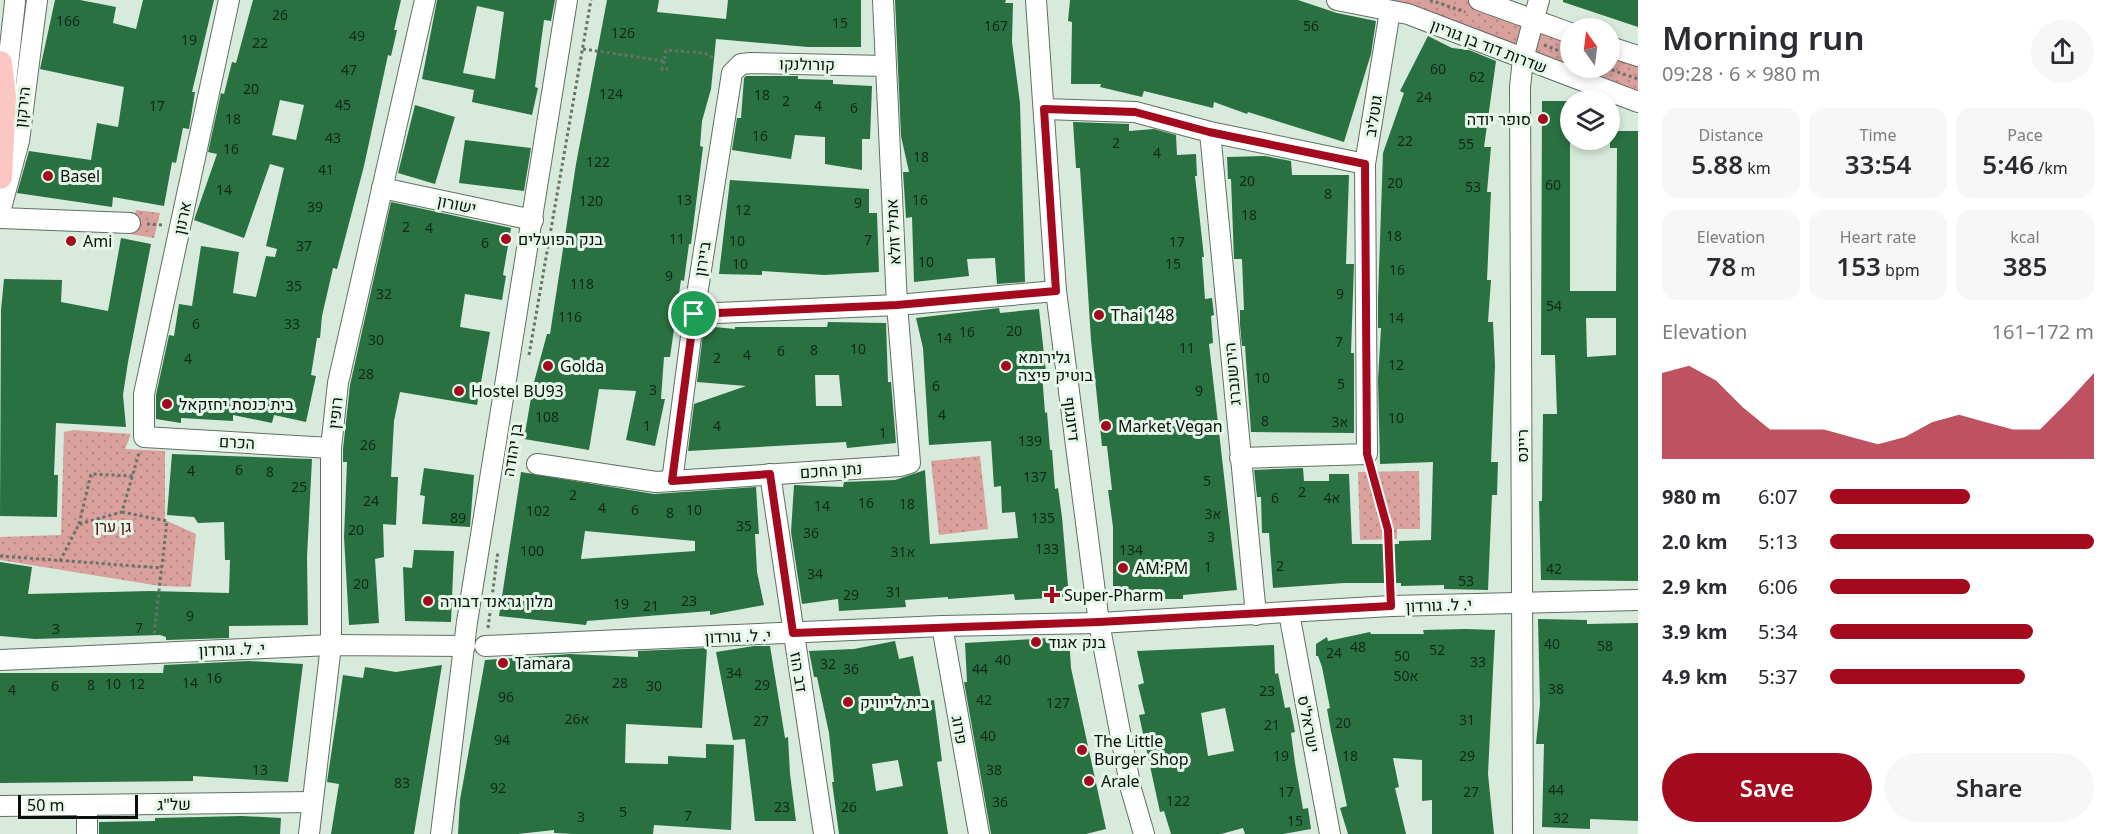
<!DOCTYPE html>
<meta charset="utf-8">
<style>
body{margin:0;font-family:"Noto Sans",Heebo,sans-serif;background:#f7f7f7;color:#2b2b33;height:100vh;display:flex;flex-direction:column;font-size:22px;white-space:nowrap}
*{box-sizing:border-box;margin:0}
p{font-size:20px;color:#7c7c81}
.icon{flex:none;width:33px;height:33px;fill:none;stroke:currentColor;stroke-width:2;stroke-linecap:round;stroke-linejoin:round}
.map{position:relative;flex:1;overflow:hidden}
.sheet{display:flex;flex-direction:column;background:#fff;width:480px}
.sheet>*{flex:none}
.needle{width:39px;rotate:346deg}
.controls{position:absolute;left:1560px;top:18px;display:grid;gap:12px}
.controls a{display:grid;place-items:center;width:60px;height:60px;border-radius:50%;background:#fff;box-shadow:0 3px 9px #0003;font-size:30px}
.scale{position:absolute;left:18px;bottom:15px;width:120px;box-sizing:border-box;padding-left:6px;border:3px solid #090f0a;border-top:0;font-size:16px;line-height:21px;white-space:nowrap;color:#090f0a;-webkit-text-stroke:4px #e4f7e8;paint-order:stroke}
.pin{position:absolute;display:grid;place-items:center;width:51px;height:51px;color:#fff;margin:-26px;border:3px solid #fff;border-radius:50%;box-shadow:0 2px 6px #0007}
.round{display:grid;place-items:center;flex:none;width:63px;height:63px;border-radius:32px;background:#f7f7f7}
.summary{display:flex;align-items:center;justify-content:space-between;height:102px;padding:0 24px}
h1{font-size:33px;font-weight:600;line-height:45px}
.figures{display:grid;grid-template-columns:repeat(3,1fr);gap:9px;height:102px;padding:6px 24px}
.figures div{display:grid;align-content:center;border-radius:15px;background:#f7f7f7;text-align:center}
.figures b{font-size:26px;font-weight:600}
.figures small{font-size:16px;font-weight:400}
.figures p{font-size:16px}
.chart{height:168px;padding:12px 24px}
.chart p{display:flex;justify-content:space-between}
.chart svg{width:100%;height:108px;margin-top:6px;fill:#a40a1e;opacity:.7}
.action{display:flex;gap:12px;margin-top:auto;padding:12px 24px}
.action a{flex:1;height:69px;border-radius:36px;background:#a40a1e;color:#fff;font-size:24px;font-weight:600;line-height:69px;text-align:center}
.action a+a{background:#f7f7f7;color:#2b2b33}
ul{padding:0 24px;list-style:none;font-size:20px}
li{display:grid;grid-template-columns:96px 72px 1fr;align-items:center;height:45px}
li i{height:15px;border-radius:8px;background:#a40a1e}
main{display:flex;flex:1;min-height:0}
.map>svg:first-child{display:block}
</style>
<main>
<div class="map">
<svg width="1638" height="834" viewBox="0 0 1638 834">
<defs>
<pattern id="grass-dots" width="8" height="8" patternUnits="userSpaceOnUse" patternTransform="scale(1.5)"><rect width="8" height="8" fill="#d9a09c"/><path d="M2 2h.1M6 6h.1" fill="none" stroke="#b98985" stroke-width="1.8" stroke-linecap="round"/></pattern>
</defs>
<rect width="100%" height="100%" fill="#d7eadb"/>
<g fill="url(#grass-dots)">
<polygon points="1339,0 1477,0 1570,33 1570,68 1610,68 1610,47 1638,56 1638,102"/>
<polygon points="136,210 160,213 154,238 130,234"/>
<polygon points="74,430 131,434 125,449 165,451 165,520 196,534 191,587 160,586 0,560 0,537 61,535 64,432"/>
<polygon points="980,456 988,529 939,535 931,461"/>
<polygon points="1419,471 1420,529 1397,529 1397,539 1360,540 1358,472"/>
</g>
<g fill="#2a7141" fill-rule="evenodd">
<polygon points="55,0 80,0 116,7 113,23 136,29 143,0 214,0 192,92 195,92 189,129 183,128 176,163 172,162 164,206 113,197 112,207 17,193 29,151 91,160 97,123 118,127 124,87 40,69"/>
<path d="M253,0H401L394,30H397L391,56L388,55L364,166L337,269L333,268L322,316L320,338H317L311,375L316,376L306,422L274,415L272,423L233,415V421L181,418V423L156,419V395L169,335L174,336L179,304L192,306L201,246L239,252L233,293L256,297L266,256L275,257L277,249L266,246L284,168L270,164L244,238L194,220L217,154L208,152L221,93L224,94L232,62L236,63ZM280,100L304,105L296,140L272,135Z"/>
<path d="M437,0H555L551,21L544,20L535,87L538,88L532,115L472,102L474,90L422,79ZM477,6L504,12L495,79L463,73Z"/>
<polygon points="607,0 659,0 657,12 726,19 728,0 861,0 861,47 808,47 716,39 711,89 702,121 700,146 703,147 691,244 689,244 684,281 681,280 670,357 664,357 661,399 665,399 655,446 626,440 636,391 599,389 589,450 524,439 533,386 547,334 550,334 576,164"/>
<polygon points="895,0 1006,0 1005,3 1013,3 1012,42 1020,103 1025,282 997,284 995,258 967,259 969,276 914,282 912,217 906,218 903,172 909,172 901,136"/>
<polygon points="1070,0 1298,0 1337,13 1376,21 1371,54 1344,142 1248,112 1247,114 1214,102 1213,108 1144,91 1142,97 1100,87 1101,84 1071,84 1072,22 1068,21"/>
<polygon points="1563,0 1638,0 1638,27 1563,2"/>
<polygon points="1428,36 1452,48 1469,50 1496,61 1484,147 1491,147 1487,192 1491,192 1487,280 1491,280 1488,322 1493,322 1495,366 1491,462 1498,462 1497,495 1492,495 1488,590 1444,589 1444,585 1401,586 1401,583 1344,583 1273,588 1269,533 1262,533 1261,497 1257,497 1254,470 1303,468 1304,481 1329,481 1329,474 1349,474 1352,544 1399,544 1399,541 1431,540 1433,462 1380,464 1378,380 1381,328 1378,328 1378,298 1383,153 1404,93 1400,91"/>
<polygon points="746,76 798,76 798,79 833,80 833,84 872,86 870,139 862,139 862,170 825,164 825,137 795,135 791,159 732,150 737,118 741,118 744,78"/>
<path d="M1542,101H1570V291H1616L1617,148H1610V131H1638V581L1541,580L1539,501H1542L1543,414H1557L1555,355H1541ZM1586,318H1616V355L1587,357Z"/>
<polygon points="415,105 455,117 435,184 398,173"/>
<polygon points="1073,122 1129,124 1129,131 1154,129 1176,135 1177,155 1196,154 1197,176 1195,176 1204,257 1202,257 1205,299 1212,298 1214,315 1211,316 1213,343 1209,344 1237,590 1183,595 1183,599 1113,599 1113,527 1108,490 1112,490 1107,446 1102,446 1091,340 1080,168 1076,168"/>
<polygon points="465,140 531,148 524,191 459,183"/>
<polygon points="1265,156 1291,161 1292,175 1349,175 1346,264 1354,264 1351,353 1354,353 1354,433 1251,432 1245,346 1242,346 1240,325 1240,310 1244,310 1242,259 1234,259 1231,179 1228,179 1227,157"/>
<polygon points="730,180 869,189 869,213 877,213 879,272 824,275 762,271 762,275 719,274"/>
<polygon points="391,202 511,228 503,275 506,276 502,300 465,294 460,327 490,332 477,405 400,392 394,421 391,477 398,477 396,525 383,524 384,557 375,559 379,623 349,625 344,537 347,462 343,462 343,449 350,385"/>
<polygon points="121,238 151,244 128,362 123,395 126,427 56,423 54,475 58,475 57,517 0,516 1,310 4,279 62,280 61,302 108,311"/>
<polygon points="999,308 1000,313 1039,309 1046,372 1042,373 1045,413 1047,412 1050,450 1052,450 1055,489 1058,488 1062,517 1069,597 1015,600 1014,594 948,599 948,597 905,600 906,607 839,611 838,599 802,604 791,532 794,485 843,487 844,482 895,480 925,470 930,544 1018,538 1015,512 1002,513 1001,486 994,487 991,441 929,445 923,348 916,318"/>
<path d="M828,322L886,323L888,382H891L896,443L847,448L846,442L688,451L694,404L746,386L697,382L704,326L735,329V327H827ZM815,375H839L842,406H816Z"/>
<polygon points="172,454 312,459 307,557 308,625 229,626 229,638 166,640 166,637 160,635 35,639 0,636 0,562 32,567 28,594 150,591 229,593 230,560 225,560 224,522 198,523 194,517 167,515"/>
<polygon points="424,468 474,475 470,527 422,524 425,496 420,495"/>
<path d="M521,472L654,494L756,487L759,534H755L757,572L764,605L710,615V611L587,621L586,625L499,616ZM585,531L695,541V551L581,559Z"/>
<polygon points="414,550 454,551 451,622 405,621 403,567 412,568"/>
<polygon points="1538,619 1587,620 1587,624 1638,623 1638,821 1590,819 1590,829 1542,827 1544,744 1536,744 1540,704"/>
<polygon points="1466,629 1495,630 1488,774 1494,834 1432,834 1432,800 1422,801 1422,760 1393,758 1399,787 1395,788 1406,834 1348,834 1340,808 1347,806 1331,731 1327,709 1330,708 1322,667 1318,656 1316,656 1316,644 1327,637 1328,641 1370,632 1371,634 1424,634 1423,630"/>
<polygon points="1069,637 1071,668 1106,829 1086,834 991,834 964,682 967,682 965,643"/>
<path d="M895,641L899,659L913,656L922,702L934,700L942,761L937,762L948,834H839L832,782H834L829,733L817,677H814L809,651L854,649ZM898,760L903,786L876,791L872,764Z"/>
<path d="M1274,645L1275,674L1278,673L1285,708L1290,707L1295,732L1291,733L1295,763L1303,809L1308,808L1311,829L1283,834H1245L1243,828L1221,834H1171L1164,811L1160,812L1139,715L1145,714L1138,685L1144,683L1137,651ZM1225,708L1234,751L1208,756L1201,713Z"/>
<polygon points="754,646 770,646 785,738 788,737 790,774 796,821 755,821 745,739 733,740 716,652"/>
<polygon points="707,648 702,728 626,724 625,763 668,764 668,756 706,758 706,744 734,745 731,830 654,825 653,834 574,834 554,833 554,830 518,834 458,834 460,800 485,660 570,654 638,657 638,651"/>
<polygon points="249,661 303,664 288,782 193,776 193,781 0,783 0,673 163,673 164,665"/>
<polygon points="442,665 414,834 331,834 339,784 327,782 343,675 363,678 365,667 396,672"/>
<polygon points="242,816 281,818 280,834 99,834 99,822 155,821 155,818"/>
</g>
<g fill="none" stroke-linecap="round" stroke-linejoin="round">
<defs>
<g id="minor">
<polyline points="229,0 144,394 144,437 331,448"/>
<polyline points="1036,0 1056,291 1099,623 1131,789 1144,834"/>
<polyline points="1337,0 1408,14 1638,102"/>
<polyline points="1479,0 1570,33"/>
<polyline points="1610,47 1638,56"/>
<polyline points="6,83 15,2"/>
<polyline points="1044,109 1135,112 1210,132 1365,164"/>
<polyline points="1210,132 1256,615"/>
<polyline points="382,188 533,220"/>
<polyline points="0,212 19,141 37,0"/>
<polyline points="0,218 130,223"/>
<polyline points="694,314 897,305 1056,291"/>
<polyline points="1240,458 1367,454 1365,164 1390,11"/>
<polyline points="537,464 656,482 900,466 910,463 897,305 883,0"/>
<polyline points="770,474 824,834"/>
<polyline points="672,481 694,314 732,73 741,64 751,63 885,66"/>
<polyline points="1289,613 1330,834"/>
<polyline points="942,626 979,834"/>
<polyline points="485,646 942,626 1099,623 1391,606 1638,600"/>
<polyline points="0,660 331,645 465,646"/>
<polyline points="87,805 87,834"/>
<polyline points="0,806 312,802"/>
<polyline points="309,834 331,645 331,448 338,383 425,0"/>
<polyline points="441,834 467,622 567,0"/>
<polyline points="1523,834 1520,87 1523,59 1539,0"/>
</g>
<polyline id="major" points="0,63 4,97 0,177"/>
</defs>
<use href="#minor" stroke="#607063" stroke-width="22"/>
<use href="#major" stroke="#fff" stroke-width="27"/>
<g stroke="#677369" stroke-width="3" stroke-dasharray="3 3" stroke-linecap="butt">
<polyline points="1430,0 1465,12"/>
<polyline points="1544,45 1570,55"/>
<polyline points="583,49 664,61 666,50 704,53 714,58"/>
<polyline points="664,61 662,69 668,69"/>
<polyline points="1606,68 1638,79"/>
<polyline points="147,224 164,225"/>
<polyline points="529,355 591,0"/>
<polyline points="1371,469 1388,529 1390,589"/>
<polyline points="122,512 167,521 154,635"/>
<polyline points="79,524 91,474 133,476"/>
<polyline points="0,556 162,568"/>
<polyline points="60,561 79,524 122,512 139,453"/>
<polyline points="488,628 498,551"/>
</g>
<use href="#minor" stroke="#fff" stroke-width="20"/>
<use href="#major" stroke="#fbc7c3" stroke-width="24"/>
</g>
<g fill="none" stroke-linecap="round" stroke-linejoin="round">
<defs>
<polygon id="route" points="1044,109 1135,112 1209,132 1365,164 1367,454 1388,530 1391,606 1099,622 793,633 770,474 672,481 694,314 897,305 1056,291"/>
</defs>
<use href="#route" stroke="#fff" stroke-width="12"/>
<use href="#route" stroke="#a40a1e" stroke-width="8"/>
</g>
<g fill="#a40a1e" stroke="#e4f7e8" stroke-width="2">
<circle cx="1543" cy="119" r="6"/>
<circle cx="48" cy="176" r="6"/>
<circle cx="506" cy="239" r="6"/>
<circle cx="71" cy="241" r="6"/>
<circle cx="1099" cy="315" r="6"/>
<circle cx="548" cy="366" r="6"/>
<circle cx="1006" cy="366" r="6"/>
<circle cx="459" cy="391" r="6"/>
<circle cx="167" cy="404" r="6"/>
<circle cx="1106" cy="426" r="6"/>
<circle cx="1123" cy="568" r="6"/>
<path d="M1049 586h6v6h6v6h-6v6h-6v-6h-6v-6h6z"/>
<circle cx="428" cy="601" r="6"/>
<circle cx="1036" cy="642" r="6"/>
<circle cx="503" cy="663" r="6"/>
<circle cx="848" cy="702" r="6"/>
<circle cx="1082" cy="750" r="6"/>
<circle cx="1089" cy="781" r="6"/>
</g>
<g text-anchor="middle" dominant-baseline="central" stroke-width="6" stroke-linejoin="round" paint-order="stroke">
<g font-size="14" fill="#112818">
<text x="280" y="14">26</text>
<text x="68" y="20">166</text>
<text x="840" y="22">15</text>
<text x="996" y="25">167</text>
<text x="1311" y="25">56</text>
<text x="623" y="32">126</text>
<text x="357" y="35">49</text>
<text x="189" y="39">19</text>
<text x="260" y="42">22</text>
<text x="1438" y="68">60</text>
<text x="349" y="69">47</text>
<text x="1477" y="76">62</text>
<text x="251" y="88">20</text>
<text x="611" y="93">124</text>
<text x="762" y="94">18</text>
<text x="1424" y="96">24</text>
<text x="786" y="100">2</text>
<text x="343" y="104">45</text>
<text x="157" y="105">17</text>
<text x="818" y="105">4</text>
<text x="854" y="107">6</text>
<text x="233" y="118">18</text>
<text x="760" y="135">16</text>
<text x="333" y="137">43</text>
<text x="1405" y="140">22</text>
<text x="1116" y="142">2</text>
<text x="1466" y="143">55</text>
<text x="231" y="148">16</text>
<text x="1157" y="152">4</text>
<text x="921" y="156">18</text>
<text x="598" y="161">122</text>
<text x="326" y="169">41</text>
<text x="1247" y="180">20</text>
<text x="1395" y="182">20</text>
<text x="1553" y="184">60</text>
<text x="1473" y="186">53</text>
<text x="224" y="189">14</text>
<text x="1328" y="193">8</text>
<text x="684" y="199">13</text>
<text x="920" y="199">16</text>
<text x="591" y="200">120</text>
<text x="858" y="202">9</text>
<text x="315" y="206">39</text>
<text x="743" y="209">12</text>
<text x="1249" y="214">18</text>
<text x="406" y="226">2</text>
<text x="429" y="227">4</text>
<text x="1394" y="235">18</text>
<text x="677" y="238">11</text>
<text x="868" y="239">7</text>
<text x="737" y="240">10</text>
<text x="1177" y="241">17</text>
<text x="485" y="242">6</text>
<text x="304" y="245">37</text>
<text x="926" y="261">10</text>
<text x="740" y="263">10</text>
<text x="1173" y="263">15</text>
<text x="1397" y="269">16</text>
<text x="669" y="275">9</text>
<text x="582" y="283">118</text>
<text x="294" y="285">35</text>
<text x="384" y="293">32</text>
<text x="1340" y="293">9</text>
<text x="1554" y="305">54</text>
<text x="570" y="316">116</text>
<text x="1396" y="317">14</text>
<text x="196" y="323">6</text>
<text x="292" y="323">33</text>
<text x="1014" y="330">20</text>
<text x="967" y="331">16</text>
<text x="944" y="337">14</text>
<text x="376" y="339">30</text>
<text x="1339" y="341">7</text>
<text x="1187" y="347">11</text>
<text x="858" y="348">10</text>
<text x="814" y="349">8</text>
<text x="781" y="350">6</text>
<text x="747" y="354">4</text>
<text x="717" y="357">2</text>
<text x="188" y="358">4</text>
<text x="1396" y="364">12</text>
<text x="366" y="373">28</text>
<text x="1262" y="377">10</text>
<text x="1341" y="383">5</text>
<text x="936" y="385">6</text>
<text x="653" y="389">3</text>
<text x="1199" y="390">9</text>
<text x="942" y="414">4</text>
<text x="547" y="416">108</text>
<text x="1396" y="417">10</text>
<text x="1265" y="420">8</text>
<text x="1340" y="421">3א</text>
<text x="647" y="425">1</text>
<text x="717" y="425">4</text>
<text x="883" y="432">1</text>
<text x="1030" y="440">139</text>
<text x="368" y="444">26</text>
<text x="239" y="469">6</text>
<text x="191" y="470">4</text>
<text x="270" y="471">8</text>
<text x="1035" y="476">137</text>
<text x="1207" y="480">5</text>
<text x="299" y="486">25</text>
<text x="1302" y="491">2</text>
<text x="573" y="494">2</text>
<text x="1275" y="497">6</text>
<text x="1332" y="497">4א</text>
<text x="371" y="500">24</text>
<text x="866" y="502">16</text>
<text x="907" y="503">18</text>
<text x="822" y="505">14</text>
<text x="602" y="507">4</text>
<text x="635" y="509">6</text>
<text x="694" y="509">10</text>
<text x="538" y="510">102</text>
<text x="670" y="512">8</text>
<text x="1213" y="513">3א</text>
<text x="458" y="517">89</text>
<text x="1043" y="517">135</text>
<text x="744" y="525">35</text>
<text x="356" y="529">20</text>
<text x="811" y="532">36</text>
<text x="1211" y="536">3</text>
<text x="1047" y="548">133</text>
<text x="1131" y="549">134</text>
<text x="532" y="550">100</text>
<text x="903" y="551">31א</text>
<text x="1280" y="565">2</text>
<text x="1208" y="566">1</text>
<text x="1554" y="568">42</text>
<text x="815" y="573">34</text>
<text x="1466" y="580">53</text>
<text x="361" y="583">20</text>
<text x="894" y="591">31</text>
<text x="851" y="594">29</text>
<text x="689" y="600">23</text>
<text x="621" y="603">19</text>
<text x="651" y="605">21</text>
<text x="190" y="615">9</text>
<text x="139" y="627">7</text>
<text x="56" y="628">3</text>
<text x="1552" y="643">40</text>
<text x="1605" y="645">58</text>
<text x="1358" y="646">48</text>
<text x="1437" y="649">52</text>
<text x="1334" y="652">24</text>
<text x="1402" y="655">50</text>
<text x="1003" y="659">40</text>
<text x="1478" y="661">33</text>
<text x="828" y="663">32</text>
<text x="851" y="668">36</text>
<text x="980" y="668">44</text>
<text x="734" y="672">34</text>
<text x="1406" y="675">50א</text>
<text x="214" y="677">16</text>
<text x="190" y="682">14</text>
<text x="620" y="682">28</text>
<text x="113" y="683">10</text>
<text x="137" y="683">12</text>
<text x="91" y="684">8</text>
<text x="762" y="684">29</text>
<text x="55" y="685">6</text>
<text x="654" y="685">30</text>
<text x="1556" y="688">38</text>
<text x="12" y="689">4</text>
<text x="1267" y="690">23</text>
<text x="506" y="696">96</text>
<text x="984" y="699">42</text>
<text x="1058" y="702">127</text>
<text x="577" y="718">26א</text>
<text x="1467" y="719">31</text>
<text x="761" y="720">27</text>
<text x="1343" y="722">20</text>
<text x="1272" y="724">21</text>
<text x="988" y="735">40</text>
<text x="502" y="739">94</text>
<text x="1281" y="755">19</text>
<text x="1350" y="755">18</text>
<text x="1467" y="755">29</text>
<text x="260" y="769">13</text>
<text x="994" y="769">38</text>
<text x="402" y="782">83</text>
<text x="498" y="787">92</text>
<text x="1556" y="789">44</text>
<text x="1286" y="791">17</text>
<text x="1471" y="791">27</text>
<text x="1178" y="800">122</text>
<text x="1000" y="801">36</text>
<text x="782" y="806">23</text>
<text x="849" y="806">26</text>
<text x="623" y="811">5</text>
<text x="688" y="815">7</text>
<text x="581" y="816">3</text>
<text x="1561" y="817">32</text>
<text x="1295" y="820">15</text>
</g>
<g font-size="16" fill="#090f0a" stroke="#e4f7e8">
<text transform="translate(1489 46) rotate(21)">שדרות דוד בן גוריון</text>
<text transform="translate(807 64) rotate(1)">קורולנקו</text>
<text transform="translate(22 107) rotate(-84)">הירקון</text>
<text transform="translate(1373 116) rotate(-81)">גוטליב</text>
<text transform="translate(457 204) rotate(12)">ישורון</text>
<text transform="translate(182 218) rotate(-78)">ארנון</text>
<text transform="translate(893 232) rotate(-93)">אמיל זולא</text>
<text transform="translate(702 259) rotate(-81)">ביירון</text>
<text transform="translate(1232 374) rotate(-95)">הירשנברג</text>
<text transform="translate(335 413) rotate(-84)">רופין</text>
<text transform="translate(1072 419) rotate(83)">דיזנגוף</text>
<text transform="translate(237 442) rotate(3)">הכרם</text>
<text transform="translate(1522 446) rotate(-90)">ריינס</text>
<text transform="translate(512 450) rotate(-81)">בן יהודה</text>
<text transform="translate(831 470) rotate(-4)">נתן החכם</text>
<text transform="translate(1439 605) rotate(-2)">י. ל. גורדון</text>
<text transform="translate(738 636) rotate(-2)">י. ל. גורדון</text>
<text transform="translate(232 649) rotate(-2)">י. ל. גורדון</text>
<text transform="translate(799 672) rotate(81)">דב הוז</text>
<text transform="translate(1309 724) rotate(79)">ישראל'ס</text>
<text transform="translate(960 730) rotate(80)">פרוג</text>
<text transform="translate(174 804) rotate(-1)">של"ג</text>
</g>
<g font-size="16" fill="#090f0a" stroke="#e4f7e8" text-anchor="start">
<text x="1531" y="119" text-anchor="end">סופר יודה</text>
<text x="60" y="176">Basel</text>
<text x="518" y="239">בנק הפועלים</text>
<text x="83" y="241">Ami</text>
<text x="1111" y="315">Thai 148</text>
<text x="1018" y="357">גלירומא<tspan x="1018" dy="18">בוטיק פיצה</tspan></text>
<text x="560" y="366">Golda</text>
<text x="471" y="391">Hostel BU93</text>
<text x="179" y="404">בית כנסת יחזקאל</text>
<text x="1118" y="426">Market Vegan</text>
<text x="1135" y="568">AM:PM</text>
<text x="1064" y="595">Super-Pharm</text>
<text x="440" y="601">מלון גראנד דבורה</text>
<text x="1048" y="642">בנק אגוד</text>
<text x="515" y="663">Tamara</text>
<text x="860" y="702">בית לייוויק</text>
<text x="1094" y="741">The Little<tspan x="1094" dy="18">Burger Shop</tspan></text>
<text x="1101" y="781">Arale</text>
</g>
<g font-size="16" fill="#54070d" stroke="#e4f7e8">
<text x="113" y="526">גן ערן</text>
</g>
</g>
</svg>
<div class="controls">
<a><svg class="needle" viewBox="-14 -14 28 28"><path d="M0-13l5 13h-10z" fill="#e53935"/><path d="M0 13l5-13h-10z" fill="#7c7c81"/></svg></a>
<a><svg class="icon" aria-label="layers" viewBox="0 0 24 24"><path d="M12 4l9 5-9 5-9-5zM3 14l9 5 9-5"/></svg></a>
</div>
<div class="scale">50 m</div>
<div class="pin" style="left:694px;top:314px;background:#1e9e55"><svg class="icon" aria-label="arrive" viewBox="0 0 24 24"><path d="M6 21V4h12l-3 4 3 4H6"/></svg></div>
</div>
<section class="sheet">
<div class="summary"><div><h1>Morning run</h1><p>09:28 · 6 × 980 m</p></div><a class="round"><svg class="icon" aria-label="share" viewBox="0 0 24 24"><path d="M12 15V3M7 8l5-5 5 5M5 13v7h14v-7"/></svg></a></div>
<div class="figures">
<div><p>Distance</p><b>5.88<small> km</small></b></div>
<div><p>Time</p><b>33:54</b></div>
<div><p>Pace</p><b>5:46<small> /km</small></b></div>
</div>
<div class="figures">
<div><p>Elevation</p><b>78<small> m</small></b></div>
<div><p>Heart rate</p><b>153<small> bpm</small></b></div>
<div><p>kcal</p><b>385</b></div>
</div>
<div class="chart"><p><span>Elevation</span>161–172 m</p>
<svg viewBox="0 0 160 44" preserveAspectRatio="none"><path d="M0 44V9L10 6L20 12L30 23L40 32L50 32L60 32L70 35L80 38L90 35L100 29L110 26L120 29L130 32L140 32L150 21L160 9V44z"/></svg>
</div>
<ul>
<li><b>980 m</b>6:07<i style="width:53%"></i></li>
<li><b>2.0 km</b>5:13<i style="width:100%"></i></li>
<li><b>2.9 km</b>6:06<i style="width:53%"></i></li>
<li><b>3.9 km</b>5:34<i style="width:77%"></i></li>
<li><b>4.9 km</b>5:37<i style="width:74%"></i></li>
</ul>
<div class="action"><a>Save</a><a>Share</a></div>
</section>
</main>
